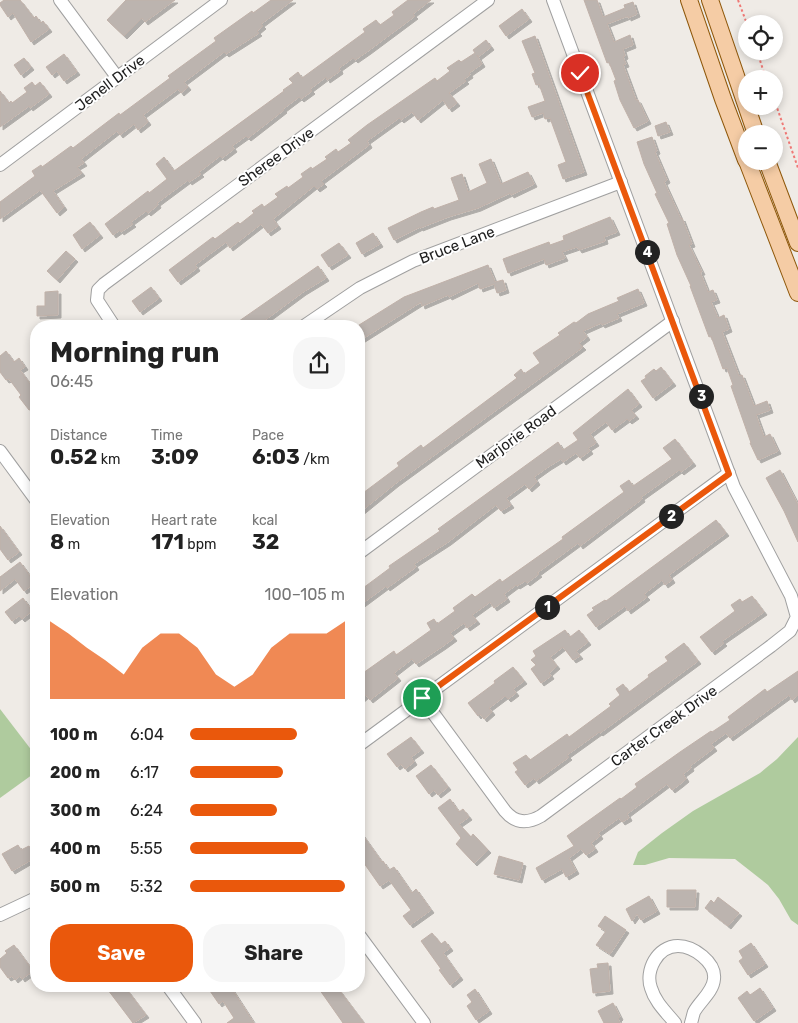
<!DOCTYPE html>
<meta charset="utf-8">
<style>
body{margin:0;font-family:Rubik,sans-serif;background:#f6f6f6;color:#222;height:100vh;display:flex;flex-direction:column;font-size:19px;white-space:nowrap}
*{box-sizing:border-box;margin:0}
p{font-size:16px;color:#767676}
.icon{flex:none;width:28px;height:28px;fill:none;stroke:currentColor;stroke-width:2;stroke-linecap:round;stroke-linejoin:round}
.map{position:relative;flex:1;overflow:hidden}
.drawer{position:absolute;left:30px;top:320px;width:335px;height:672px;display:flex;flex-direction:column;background:#fff;border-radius:20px;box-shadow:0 2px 8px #0003}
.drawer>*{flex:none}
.fabs{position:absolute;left:738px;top:15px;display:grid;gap:10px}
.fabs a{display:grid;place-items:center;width:45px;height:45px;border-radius:50%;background:#fff;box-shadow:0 2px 8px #0003;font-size:25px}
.pin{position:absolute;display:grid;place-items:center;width:42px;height:42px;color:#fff;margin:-21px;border:2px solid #fff;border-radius:50%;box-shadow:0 1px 5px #0007}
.km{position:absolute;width:25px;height:25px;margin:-12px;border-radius:50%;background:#222;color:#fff;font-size:14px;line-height:25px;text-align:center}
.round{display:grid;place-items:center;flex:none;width:52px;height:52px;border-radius:20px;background:#f6f6f6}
.head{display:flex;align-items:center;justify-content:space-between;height:85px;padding:0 20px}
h1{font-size:28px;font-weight:700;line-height:38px}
.metrics{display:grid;grid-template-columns:repeat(3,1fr);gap:8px;height:85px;padding:5px 20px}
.metrics div{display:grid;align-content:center}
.metrics b{font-size:21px;font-weight:700}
.metrics small{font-size:14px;font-weight:400}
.metrics p{font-size:14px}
.chart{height:140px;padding:10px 20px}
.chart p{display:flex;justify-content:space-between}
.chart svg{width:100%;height:90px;margin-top:5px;fill:#ea580c;opacity:.7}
.cta{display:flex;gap:10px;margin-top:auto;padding:10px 20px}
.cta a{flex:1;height:58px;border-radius:20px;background:#ea580c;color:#fff;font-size:20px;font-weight:700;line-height:58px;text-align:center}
.cta a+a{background:#f6f6f6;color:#222}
ul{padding:0 20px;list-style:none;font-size:16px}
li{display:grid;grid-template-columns:80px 60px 1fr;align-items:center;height:38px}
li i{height:12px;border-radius:6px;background:#ea580c}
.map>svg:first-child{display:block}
</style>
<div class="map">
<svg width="798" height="1023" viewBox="0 0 798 1023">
<defs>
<filter id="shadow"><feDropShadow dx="3" dy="3" stdDeviation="0" flood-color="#0004"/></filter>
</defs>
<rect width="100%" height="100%" fill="#efebe6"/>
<g fill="#afcb9e">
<polygon points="0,709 36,756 36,772 0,798"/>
<polygon points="798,737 798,925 791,920 779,899 768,885 735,859 669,858 645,865 633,865 638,852 662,833 693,811 760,773 777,759"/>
</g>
<g fill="#bcb4af" stroke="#c0b1a9" filter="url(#shadow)">
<polygon points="4,0 20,0 34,18 36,16 41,23 43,21 49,29 31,42 13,13 8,17 0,5 0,3"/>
<polygon points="126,0 175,0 145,22 142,18 124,36 107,20"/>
<polygon points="271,0 293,0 261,24 263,26 257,31 259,33 226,54 224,52 184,82 188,87 181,93 178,89 143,115 148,122 138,130 134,124 120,135 117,131 81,159 84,163 77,167 82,173 53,191 64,207 57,213 40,190 0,219 0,202 35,176 32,171 41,165 42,167 71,146 73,148 119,113 120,115 170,78 168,76 216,41 214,38 252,11 253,13"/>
<polygon points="408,0 431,0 413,14 415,16 368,51 355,60 353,58 339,68 340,71 327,80 326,77 310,89 312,91 301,99 299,97 283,109 284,110 248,138 246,136 232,146 234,149 222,158 220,156 199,172 201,174 189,182 188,180 157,203 158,205 148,213 146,211 131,222 133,224 121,232 120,230 113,235 105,224 148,191 149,193 167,179 156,164 164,157 174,171 284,91 283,90 293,83 289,79 298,72 302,78 365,32 363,29 376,20 380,25 394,15 392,12"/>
<polygon points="584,0 597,0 603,17 625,8 624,5 633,2 637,14 628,18 628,16 607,24 614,42 630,35 633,45 623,49 625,56 623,57 626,64 623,65 636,100 638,100 648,121 634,128 620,100 614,81 616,80 609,62 607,63"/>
<polygon points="522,9 529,19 506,36 499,26"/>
<polygon points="535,36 584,172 563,179 558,165 566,162 550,118 545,119 543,113 532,117 528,107 545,101 539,84 536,85 532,74 535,73 522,41"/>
<polygon points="486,40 491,47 478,57 477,55 482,64 469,73 470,75 464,79 466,81 449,93 457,103 449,109 443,100 418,120 412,112 401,120 399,118 367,141 369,145 321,181 324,184 317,189 314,186 273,219 278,226 268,233 261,224 230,248 226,242 195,265 197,268 178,282 169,270 213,237 215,239 238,222 240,224 254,213 252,211 262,204 264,207 278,197 275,194 287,186 288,188 303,177 301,174 311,167 312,169 327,159 325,157 336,149 338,152 351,143 348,140 367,125 435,78 437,81 450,71 447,68 459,60 461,62 475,53 473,50"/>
<polygon points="64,54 77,72 64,81 57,71 52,75 46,67"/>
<polygon points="24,58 31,67 21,75 14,65"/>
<polygon points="32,82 35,86 40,82 49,94 30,108 29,106 0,127 0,91 9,103 11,101 12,103 27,92 24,88"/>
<polygon points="666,122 670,132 658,136 655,126"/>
<polygon points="652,137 657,151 655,152 667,180 664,182 681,219 682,218 692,244 689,245 702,272 700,272 708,292 713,290 717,300 711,302 718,318 724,315 729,329 722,332 739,376 742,375 754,406 767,401 770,410 756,415 764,437 770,434 778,451 758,460 750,443 751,443 731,386 733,385 727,368 723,369 711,336 709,337 690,286 691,286 677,255 667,224 669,223 655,194 657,193 644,164 637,142"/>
<polygon points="491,159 501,184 528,172 534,184 511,195 510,193 478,208 448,217 420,228 420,227 394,240 388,228 421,212 433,207 434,209 459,200 451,178 462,174 468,192 487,183 479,164"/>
<polygon points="610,217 617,232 604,237 605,241 579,250 577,247 562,252 565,258 546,265 544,259 508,273 503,259 549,242 550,245 564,240 563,236"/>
<polygon points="90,222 100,235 82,249 73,235"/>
<polygon points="373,233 380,244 362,254 356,243"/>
<polygon points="339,243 348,255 329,267 321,255"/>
<polygon points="66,251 75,259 57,280 47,271"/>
<polygon points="488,265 495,282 503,280 506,290 497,293 494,284 480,289 478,283 449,297 448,295 422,306 421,302 359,341 359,325 404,297"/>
<polygon points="318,266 326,278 303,292 257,326 232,326"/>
<polygon points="151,287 159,298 140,312 132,301"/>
<polygon points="638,289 644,303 617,314 619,318 602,325 601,323 583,331 587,337 579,343 583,347 396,483 359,513 359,496 399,466 397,463 421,445 423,448 517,378 514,375 521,369 524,374 540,363 533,353 560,335 558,333 574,322 576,323 588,314 619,301 617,298"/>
<polygon points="58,291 58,315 37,316 37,306 45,306 45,292"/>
<polygon points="6,351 14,362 19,358 25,367 20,370 36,392 36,405 29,410 19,397 21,395 9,379 6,380 0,372 0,356"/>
<polygon points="661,367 673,383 653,398 641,381 646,378 645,376 654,369 656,371"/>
<polygon points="628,389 639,404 631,410 636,416 629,421 627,419 612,430 606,422 590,434 596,443 588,448 590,451 580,458 576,453 563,462 561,459 548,467 534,477 537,482 529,489 525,484 506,498 511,505 501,511 496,505 448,542 414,564 416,567 387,588 386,586 359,606 359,591 390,568 389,566 440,531 438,529 558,442 563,450 578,440 573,433"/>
<polygon points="675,439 693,463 681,472 679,470 641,497 642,499 580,546 578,543 537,573 539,574 527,583 525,581 517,586 516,585 504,594 507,599 494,608 490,602 472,615 477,621 467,628 464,623 450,633 454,638 443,646 416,664 412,659 394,673 398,678 370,700 366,695 359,701 359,667 363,673 394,651 396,655 431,630 427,623 434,619 437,624 455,611 453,608 472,594 475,597 500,579 502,582 563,539 562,537 624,492 620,486 629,480 633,486 672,459 663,448"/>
<polygon points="780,470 798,505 798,542 784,511 766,478"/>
<polygon points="716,520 726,533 669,575 672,580 665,585 662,580 644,594 647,597 628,611 625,606 596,627 587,615 594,610 592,608 605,600 606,601"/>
<polygon points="0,526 19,552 8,560 0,549"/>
<polygon points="20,562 35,583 24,591 15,579 0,591 0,577"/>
<polygon points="752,596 764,612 722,641 724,643 712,652 700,637 735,611 731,605 740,599 742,602"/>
<polygon points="23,598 32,611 22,619 19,616 12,621 5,612"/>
<polygon points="565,630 570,637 579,630 588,642 576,651 580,656 573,660 563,647 550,657 557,666 549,673 551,676 541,683 531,669 536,665 531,660 536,656 533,651"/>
<polygon points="684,643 698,661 600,733 599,732 567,755 569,757 536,781 534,778 525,785 515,772 518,770 513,763 526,755 530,760 567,734 569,737 611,706 609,704 620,695 616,689 623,684 629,692 649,677 648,675 668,661 665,657"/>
<polygon points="513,667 524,681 513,689 516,693 508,699 505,696 489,708 492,712 484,719 480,714 478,716 468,703 495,683 494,681"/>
<polygon points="798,671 798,695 792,700 789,695 730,738 726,733 711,744 714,748 690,766 691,768 683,774 686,779 680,784 672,790 667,784 627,814 629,818 622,822 619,818 598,833 600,836 591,843 595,849 586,855 581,849 569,858 576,871 566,877 562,869 542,880 536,868 574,846 567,836 620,798 621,799 637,787 635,784 680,752 711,731 712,732 730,720 728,717 765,689 767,692"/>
<polygon points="411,737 421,750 411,757 414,762 405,769 401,764 397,767 387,754"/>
<polygon points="431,765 448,787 438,795 434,790 429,794 416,776"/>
<polygon points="450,799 459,812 463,809 469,817 459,824 471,837 473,834 488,850 474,863 456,844 461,838 438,808"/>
<polygon points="359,830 382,862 383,861 389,870 394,867 412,893 416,889 431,910 410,925 403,916 411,910 389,880 380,886 359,856"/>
<polygon points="18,845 21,850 29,846 36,857 12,871 2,854"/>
<polygon points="499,856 523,863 519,880 494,874"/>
<polygon points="667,890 696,890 695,907 667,907"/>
<polygon points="649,896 657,911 641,920 637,914 632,921 626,909"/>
<polygon points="718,897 739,913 728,926 705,908 711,900 714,903"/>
<polygon points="605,916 626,930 610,954 596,945 606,931 598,926"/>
<polygon points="432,933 441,944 445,941 450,948 443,953 460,977 450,985 439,970 441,969 421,941"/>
<polygon points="751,943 765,964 748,975 739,961 743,958 739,951"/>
<polygon points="14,945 33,971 22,979 20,976 15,980 12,976 8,978 0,967 0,959 7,953 5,951"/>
<polygon points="608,963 610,991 593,993 590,969 598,968 597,964"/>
<polygon points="105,986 124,986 146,1015 133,1023"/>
<polygon points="216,986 230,986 254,1023 227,1023 234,1018 223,1001 219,1004 210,991"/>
<polygon points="317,986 336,986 364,1023 343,1023"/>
<polygon points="760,988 773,1008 754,1021 738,998 747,991 750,995"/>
<polygon points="475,989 489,1011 476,1020 467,1006 472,1002 467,995"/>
<polygon points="613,1003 620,1017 618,1019 620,1023 604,1023 598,1011"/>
</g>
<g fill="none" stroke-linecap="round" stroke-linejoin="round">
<defs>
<g id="minor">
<polyline points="60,0 117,77"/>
<polyline points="0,165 221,0"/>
<polyline points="114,326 97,300 98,290 104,284 488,0"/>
<polyline points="304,326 360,288 413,261 621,182"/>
<polyline points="0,451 36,500"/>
<polyline points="359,553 673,321"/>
<path d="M422,698L505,811C515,823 527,824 541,816L771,646L790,631L797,617L791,596L734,487L553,0"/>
<polyline points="359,745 729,473"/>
<polyline points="0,915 36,898"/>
<polyline points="359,935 424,1023"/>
<polyline points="168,986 195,1023"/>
<path d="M675,1023C666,1012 655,1002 651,988C645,971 657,946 678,946C693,946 716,962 714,979C713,992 700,1001 694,1012C693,1015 692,1020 691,1023"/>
</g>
<g id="major">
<polyline points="689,0 723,99 746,160"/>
<polyline points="710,0 756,134"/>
<polyline points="747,161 798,293"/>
<polyline points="767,161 798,243"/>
</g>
</defs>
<use href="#minor" stroke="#a0a0a0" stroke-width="14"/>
<use href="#major" stroke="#8f580b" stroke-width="18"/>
<g stroke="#ef7976" stroke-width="2" stroke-dasharray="2.5 2.5" stroke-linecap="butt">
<polyline points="738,0 747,24"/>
<polyline points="757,51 766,79"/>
<polyline points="774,99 798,168"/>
</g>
<use href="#minor" stroke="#fff" stroke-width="12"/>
<use href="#major" stroke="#f5cca5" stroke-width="16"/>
</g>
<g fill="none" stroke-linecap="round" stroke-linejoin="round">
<defs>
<polyline id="route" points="422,698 729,474 580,73"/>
</defs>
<use href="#route" stroke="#fff" stroke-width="10"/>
<use href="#route" stroke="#ea580c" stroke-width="6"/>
</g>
<g text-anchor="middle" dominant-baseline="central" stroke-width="4" stroke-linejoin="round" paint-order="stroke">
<g font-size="15" fill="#1f1f1f" stroke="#fff">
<text transform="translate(110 83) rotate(-37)">Jenell Drive</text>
<text transform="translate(276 157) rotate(-36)">Sheree Drive</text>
<text transform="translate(457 245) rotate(-21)">Bruce Lane</text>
<text transform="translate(516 437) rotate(-36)">Marjorie Road</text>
<text transform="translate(664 726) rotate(-36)">Carter Creek Drive</text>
</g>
</g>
</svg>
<div class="fabs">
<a><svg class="icon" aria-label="locate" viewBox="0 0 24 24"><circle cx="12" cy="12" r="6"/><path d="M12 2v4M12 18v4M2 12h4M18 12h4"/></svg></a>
<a>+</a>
<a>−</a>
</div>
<div class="pin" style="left:422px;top:698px;background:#1e9e55"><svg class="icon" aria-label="arrive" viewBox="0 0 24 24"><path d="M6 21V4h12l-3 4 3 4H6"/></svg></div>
<div class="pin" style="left:580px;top:73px;background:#d93025"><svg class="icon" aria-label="check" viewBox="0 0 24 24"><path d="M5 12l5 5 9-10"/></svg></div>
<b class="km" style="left:547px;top:607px">1</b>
<b class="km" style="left:671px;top:516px">2</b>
<b class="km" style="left:701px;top:396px">3</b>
<b class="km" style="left:647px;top:252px">4</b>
<section class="drawer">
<div class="head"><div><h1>Morning run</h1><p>06:45</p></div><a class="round"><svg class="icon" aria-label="share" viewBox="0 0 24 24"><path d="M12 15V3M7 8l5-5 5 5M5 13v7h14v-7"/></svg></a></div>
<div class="metrics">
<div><p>Distance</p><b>0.52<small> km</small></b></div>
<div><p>Time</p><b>3:09</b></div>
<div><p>Pace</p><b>6:03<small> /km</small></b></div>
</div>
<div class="metrics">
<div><p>Elevation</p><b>8<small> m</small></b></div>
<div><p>Heart rate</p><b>171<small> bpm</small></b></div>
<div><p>kcal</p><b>32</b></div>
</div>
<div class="chart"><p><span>Elevation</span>100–105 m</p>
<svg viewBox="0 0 160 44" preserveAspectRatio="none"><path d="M0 44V6L10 12L20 19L30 25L40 32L50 19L60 12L70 12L80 19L90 32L100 38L110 32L120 19L130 12L140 12L150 12L160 6V44z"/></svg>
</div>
<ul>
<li><b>100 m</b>6:04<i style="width:69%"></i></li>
<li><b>200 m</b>6:17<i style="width:60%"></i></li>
<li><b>300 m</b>6:24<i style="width:56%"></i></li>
<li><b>400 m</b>5:55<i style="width:76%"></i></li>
<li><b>500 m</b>5:32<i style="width:100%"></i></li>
</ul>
<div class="cta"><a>Save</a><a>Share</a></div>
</section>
</div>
